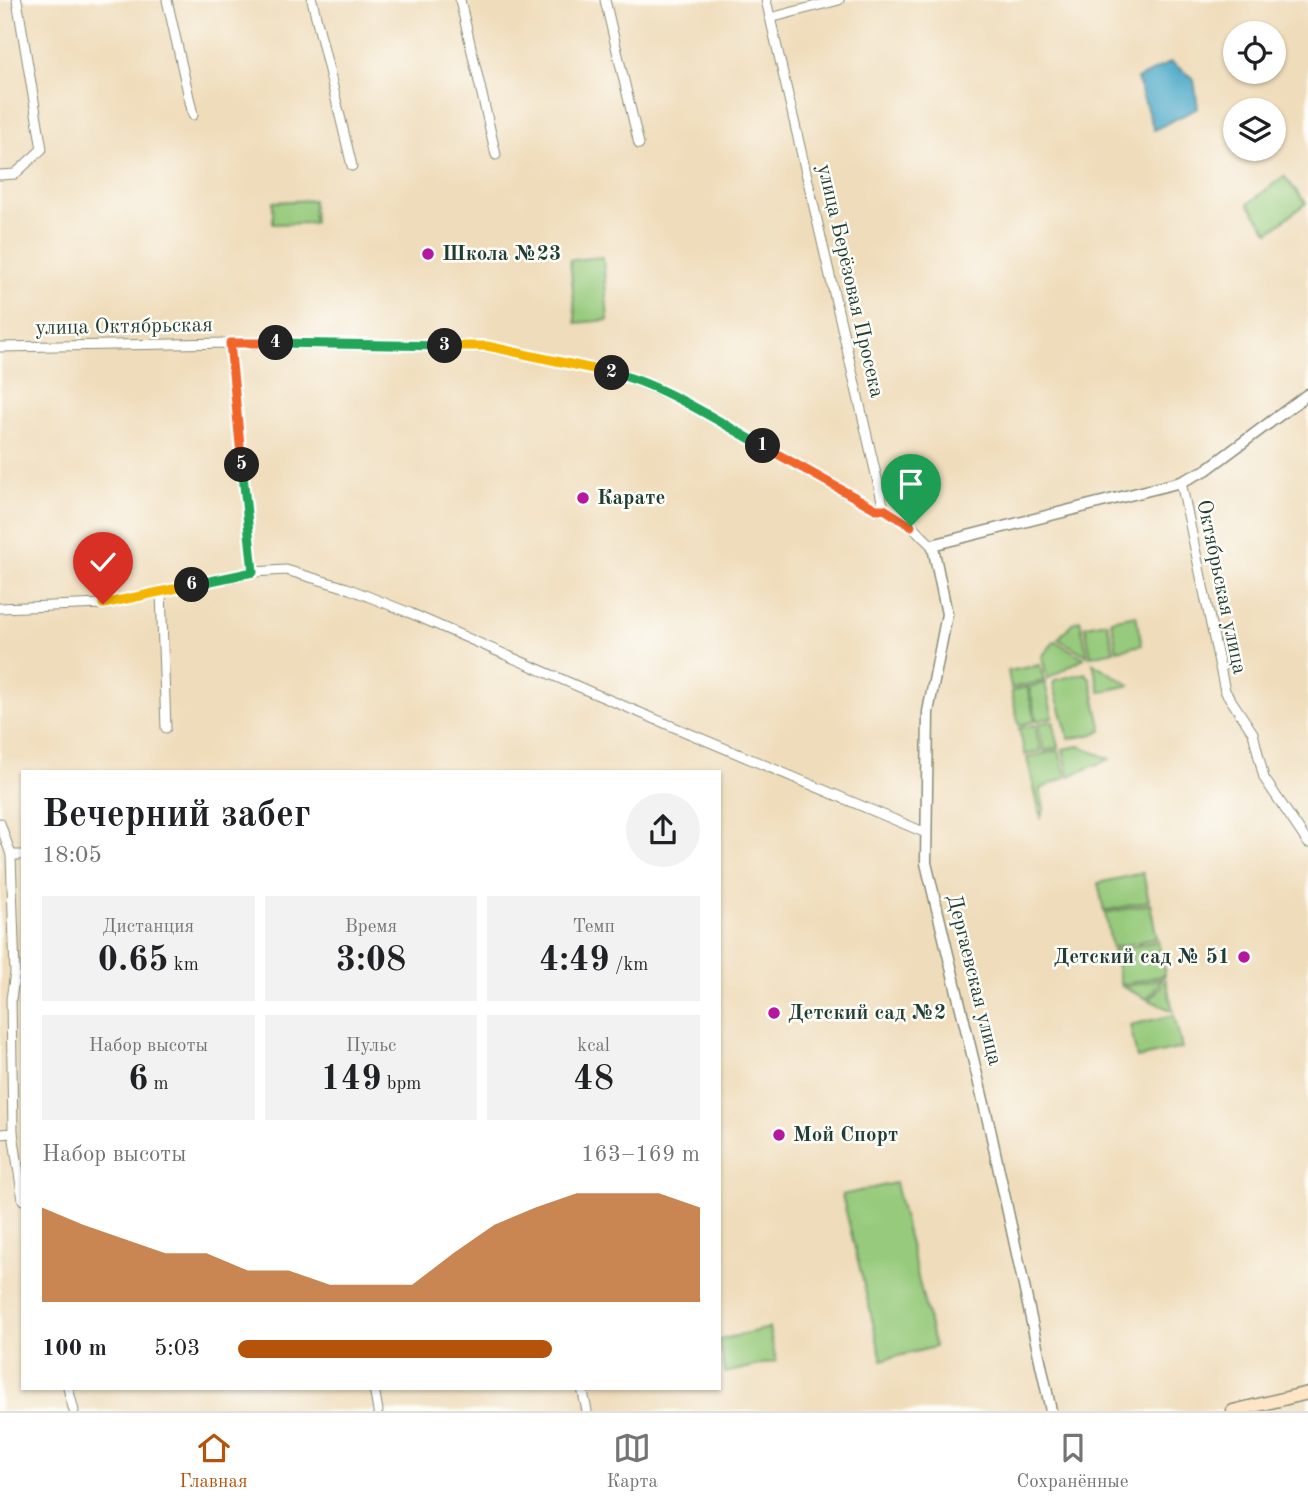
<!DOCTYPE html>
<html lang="ru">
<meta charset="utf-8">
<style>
body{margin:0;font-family:"Old Standard TT",serif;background:#f2f2f2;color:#202124;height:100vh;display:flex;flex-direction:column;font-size:26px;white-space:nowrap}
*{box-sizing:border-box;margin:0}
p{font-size:23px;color:#757577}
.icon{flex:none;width:38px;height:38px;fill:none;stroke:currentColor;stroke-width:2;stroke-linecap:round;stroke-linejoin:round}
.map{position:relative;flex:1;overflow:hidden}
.panel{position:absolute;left:21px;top:770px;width:700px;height:620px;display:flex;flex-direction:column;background:#fff;border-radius:0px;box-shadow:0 2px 5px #0004}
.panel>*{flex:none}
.tools{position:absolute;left:1223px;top:21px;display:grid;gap:14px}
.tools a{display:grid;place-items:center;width:63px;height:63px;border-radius:50%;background:#fff;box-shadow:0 2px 5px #0004;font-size:35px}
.pin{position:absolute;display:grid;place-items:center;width:60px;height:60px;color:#fff;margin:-72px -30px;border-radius:50% 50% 50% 0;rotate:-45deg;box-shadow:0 0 7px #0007}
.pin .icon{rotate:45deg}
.km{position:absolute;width:35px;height:35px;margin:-18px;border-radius:50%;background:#222;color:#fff;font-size:19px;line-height:35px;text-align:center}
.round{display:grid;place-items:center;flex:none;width:74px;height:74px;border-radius:37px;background:#f2f2f2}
.head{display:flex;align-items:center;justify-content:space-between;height:119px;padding:0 21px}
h1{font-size:38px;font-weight:600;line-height:52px}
.stats{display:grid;grid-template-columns:repeat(3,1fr);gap:10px;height:119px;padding:7px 21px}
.stats div{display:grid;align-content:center;border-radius:0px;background:#f2f2f2;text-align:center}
.stats b{font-size:35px;font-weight:600}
.stats small{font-size:19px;font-weight:400}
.stats p{font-size:19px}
.chart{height:196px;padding:14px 21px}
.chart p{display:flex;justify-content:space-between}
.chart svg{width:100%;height:126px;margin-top:7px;fill:#b45309;opacity:.7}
ul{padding:0 21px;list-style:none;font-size:23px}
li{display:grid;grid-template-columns:112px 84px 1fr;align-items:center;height:52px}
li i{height:18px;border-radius:9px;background:#b45309}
.tabs{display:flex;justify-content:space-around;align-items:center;height:98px;border-top:2px solid #e0e0e0;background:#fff;font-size:19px;color:#757577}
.tabs a{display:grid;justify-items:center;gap:4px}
.tabs .current{color:#b45309}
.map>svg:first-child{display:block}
</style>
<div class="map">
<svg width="1308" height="1411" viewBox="0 0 1308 1411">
<rect width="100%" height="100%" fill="#fdfcf7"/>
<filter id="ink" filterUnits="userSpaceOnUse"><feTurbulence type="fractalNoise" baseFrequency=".0143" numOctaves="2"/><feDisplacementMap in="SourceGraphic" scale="14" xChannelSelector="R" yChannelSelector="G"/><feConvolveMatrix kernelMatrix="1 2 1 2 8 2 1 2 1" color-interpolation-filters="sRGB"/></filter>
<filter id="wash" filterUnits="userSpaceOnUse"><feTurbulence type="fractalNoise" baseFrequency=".00686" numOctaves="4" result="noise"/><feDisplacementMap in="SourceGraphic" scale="28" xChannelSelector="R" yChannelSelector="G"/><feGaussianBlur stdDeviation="1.57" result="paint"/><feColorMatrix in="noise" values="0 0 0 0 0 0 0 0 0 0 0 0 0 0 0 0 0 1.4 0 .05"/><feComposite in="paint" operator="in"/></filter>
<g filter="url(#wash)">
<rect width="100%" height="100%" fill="#efdcba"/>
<g fill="#97ca7b" stroke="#5b8458" stroke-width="2">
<polygon points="1284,176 1306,203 1269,232 1248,204"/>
<polygon points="313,200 314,223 273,224 273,202"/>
<polygon points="603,257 608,320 576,323 570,260"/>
<polygon points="1136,615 1142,645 1117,650 1111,620"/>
<polygon points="1080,620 1088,656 1058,639 1072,623"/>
<polygon points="1107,622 1114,651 1091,656 1085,626"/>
<polygon points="1055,641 1084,658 1047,679 1042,656"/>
<polygon points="1093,663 1130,685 1100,692"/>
<polygon points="1040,665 1044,681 1011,688 1008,671"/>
<polygon points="1085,673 1090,678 1102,730 1098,733 1069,739 1053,684 1055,680"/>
<polygon points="1045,683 1053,717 1037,721 1029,687"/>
<polygon points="1027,687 1035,721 1019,725 1011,691"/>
<polygon points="1053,721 1059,747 1044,751 1038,724"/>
<polygon points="1035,725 1041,751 1025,755 1019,728"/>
<polygon points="1079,746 1110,759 1069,776 1063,749"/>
<polygon points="1059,750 1066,777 1040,789 1044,809 1041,817 1027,758"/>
<polygon points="1143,873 1149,901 1104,911 1098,883"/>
<polygon points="1150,904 1157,938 1112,948 1105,913"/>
<polygon points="1158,941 1165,975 1121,985 1113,951"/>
<polygon points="1163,978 1147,999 1123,987"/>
<polygon points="1166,980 1173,1011 1149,1000"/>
<polygon points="1174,1015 1182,1048 1137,1058 1130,1025"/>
<polygon points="895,1183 935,1347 882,1360 842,1195"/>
<polygon points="769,1328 776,1361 725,1373 719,1340"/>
</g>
<polygon fill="#4aa7c8" stroke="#34727e" stroke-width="2" points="1171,62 1194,79 1198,108 1154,130 1137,79"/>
</g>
<g filter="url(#ink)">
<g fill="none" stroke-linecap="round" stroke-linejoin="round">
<defs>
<g id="minor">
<polyline points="167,0 193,115"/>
<polyline points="312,0 352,166"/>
<polyline points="460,0 496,155"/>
<polyline points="605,0 639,144"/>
<polyline points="766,0 884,509 911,525 933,547"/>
<polyline points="770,18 839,0"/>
<polyline points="0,175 15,174 42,149 17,0"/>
<polyline points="230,343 253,572"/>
<polyline points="0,347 230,343 487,347 623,375 676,398 876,509 884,509"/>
<polyline points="1181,482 1225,691 1253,733 1264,778 1308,843"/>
<polyline points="161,592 166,728"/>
<polyline points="0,608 103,604 253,572 286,570 347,588 410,613 593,693 926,833"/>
<polyline points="0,823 11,855 15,973 11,999 13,1133 23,1200"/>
<polyline points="11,855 23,855"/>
<polyline points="0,1134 13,1133"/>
<polyline points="68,1388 74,1411"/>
<polyline points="374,1388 378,1411"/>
<polyline points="582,1388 587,1411"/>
</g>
<polyline id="tertiary" points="1051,1411 990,1129 926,863 928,712 947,614 933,547 936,544 1181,482 1206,470 1308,394"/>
<polyline id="secondary" points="1233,1411 1308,1393"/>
</defs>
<use href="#minor" stroke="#878c77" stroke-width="11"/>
<use href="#tertiary" stroke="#878c77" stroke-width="13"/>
<use href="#secondary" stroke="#878c77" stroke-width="15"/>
<use href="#minor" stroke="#fff" stroke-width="9"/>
<use href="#tertiary" stroke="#fff" stroke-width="10"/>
<use href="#secondary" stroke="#fde5c5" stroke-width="12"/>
</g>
</g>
<g fill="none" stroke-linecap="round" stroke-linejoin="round" filter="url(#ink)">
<defs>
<polyline id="split-1" points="763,446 876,509 884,509 911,526"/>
<path id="split-2" d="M612,373C660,383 719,422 763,446"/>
<polyline id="split-3" points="445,346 487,346 612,373"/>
<polyline id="split-4" points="276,343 445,346"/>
<polyline id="split-5" points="242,465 230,343 276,343"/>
<polyline id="split-6" points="192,585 253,572 242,465"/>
<polyline id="split-7" points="103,604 192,585"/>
</defs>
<use href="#split-1" stroke="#fff" stroke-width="14"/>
<use href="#split-2" stroke="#fff" stroke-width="14"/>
<use href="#split-3" stroke="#fff" stroke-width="14"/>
<use href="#split-4" stroke="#fff" stroke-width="14"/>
<use href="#split-5" stroke="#fff" stroke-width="14"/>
<use href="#split-6" stroke="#fff" stroke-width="14"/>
<use href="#split-7" stroke="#fff" stroke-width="14"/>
<use href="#split-1" stroke="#f0652b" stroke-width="9"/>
<use href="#split-2" stroke="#22a559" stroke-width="9"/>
<use href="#split-3" stroke="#f5b400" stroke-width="9"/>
<use href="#split-4" stroke="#22a559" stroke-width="9"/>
<use href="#split-5" stroke="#f0652b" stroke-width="9"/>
<use href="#split-6" stroke="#22a559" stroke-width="9"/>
<use href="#split-7" stroke="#f5b400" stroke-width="9"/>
</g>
<g fill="#b5179e" stroke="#fdfcf7" stroke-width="2.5">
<circle cx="428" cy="254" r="7"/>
<circle cx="583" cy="498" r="7"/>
<circle cx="1244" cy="957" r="7"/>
<circle cx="774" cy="1013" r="7"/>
<circle cx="779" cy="1135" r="7"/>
</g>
<g text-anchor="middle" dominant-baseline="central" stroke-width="5" stroke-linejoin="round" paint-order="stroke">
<g font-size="21" font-weight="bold" fill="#1f3d34" stroke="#fdfcf7" text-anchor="start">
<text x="442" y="254">Школа №23</text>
<text x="597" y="498">Карате</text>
<text x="1230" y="957" text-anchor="end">Детский сад № 51</text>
<text x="788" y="1013">Детский сад №2</text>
<text x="793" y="1135">Мой Спорт</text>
</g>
<g font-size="21" fill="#1f3d34" stroke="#fdfcf7">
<text transform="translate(850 281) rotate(77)">улица Берёзовая Просека</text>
<text transform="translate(124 327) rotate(-1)">улица Октябрьская</text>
<text transform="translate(1221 587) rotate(78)">Октябрьская улица</text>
<text transform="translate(974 980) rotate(76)">Дергаевская улица</text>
</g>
</g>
</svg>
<div class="tools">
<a><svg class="icon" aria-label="locate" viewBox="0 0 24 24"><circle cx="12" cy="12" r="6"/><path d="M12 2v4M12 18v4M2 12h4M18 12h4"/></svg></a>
<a><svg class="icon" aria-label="layers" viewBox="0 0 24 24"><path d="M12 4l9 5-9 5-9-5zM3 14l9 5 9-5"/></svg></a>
</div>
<div class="pin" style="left:911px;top:526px;background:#1e9e55"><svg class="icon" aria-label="arrive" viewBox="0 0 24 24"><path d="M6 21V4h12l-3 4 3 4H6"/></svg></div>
<div class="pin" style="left:103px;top:604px;background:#d93025"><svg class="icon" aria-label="check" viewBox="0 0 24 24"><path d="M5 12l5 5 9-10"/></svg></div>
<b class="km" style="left:763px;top:446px">1</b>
<b class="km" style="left:612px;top:373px">2</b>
<b class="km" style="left:445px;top:346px">3</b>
<b class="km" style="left:276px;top:343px">4</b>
<b class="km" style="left:242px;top:465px">5</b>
<b class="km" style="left:192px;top:585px">6</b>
<section class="panel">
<div class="head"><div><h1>Вечерний забег</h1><p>18:05</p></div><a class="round"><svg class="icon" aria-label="share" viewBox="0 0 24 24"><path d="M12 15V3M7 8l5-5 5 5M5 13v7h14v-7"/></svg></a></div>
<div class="stats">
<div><p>Дистанция</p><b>0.65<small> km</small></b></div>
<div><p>Время</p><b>3:08</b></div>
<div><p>Темп</p><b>4:49<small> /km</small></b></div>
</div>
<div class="stats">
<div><p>Набор высоты</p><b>6<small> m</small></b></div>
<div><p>Пульс</p><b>149<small> bpm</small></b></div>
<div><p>kcal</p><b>48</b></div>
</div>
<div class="chart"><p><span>Набор высоты</span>163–169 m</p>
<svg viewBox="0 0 160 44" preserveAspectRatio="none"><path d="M0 44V11L10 17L20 22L30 27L40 27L50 33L60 33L70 38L80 38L90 38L100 27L110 17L120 11L130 6L140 6L150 6L160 11V44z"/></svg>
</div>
<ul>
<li><b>100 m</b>5:03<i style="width:68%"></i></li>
</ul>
</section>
</div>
<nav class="tabs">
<a class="current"><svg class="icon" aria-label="home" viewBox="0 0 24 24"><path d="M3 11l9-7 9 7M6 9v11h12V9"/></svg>Главная</a>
<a><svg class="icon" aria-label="map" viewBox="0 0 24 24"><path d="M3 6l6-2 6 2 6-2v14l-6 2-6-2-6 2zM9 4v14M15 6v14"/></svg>Карта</a>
<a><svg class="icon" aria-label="saved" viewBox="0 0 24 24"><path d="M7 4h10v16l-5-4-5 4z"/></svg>Сохранённые</a>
</nav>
